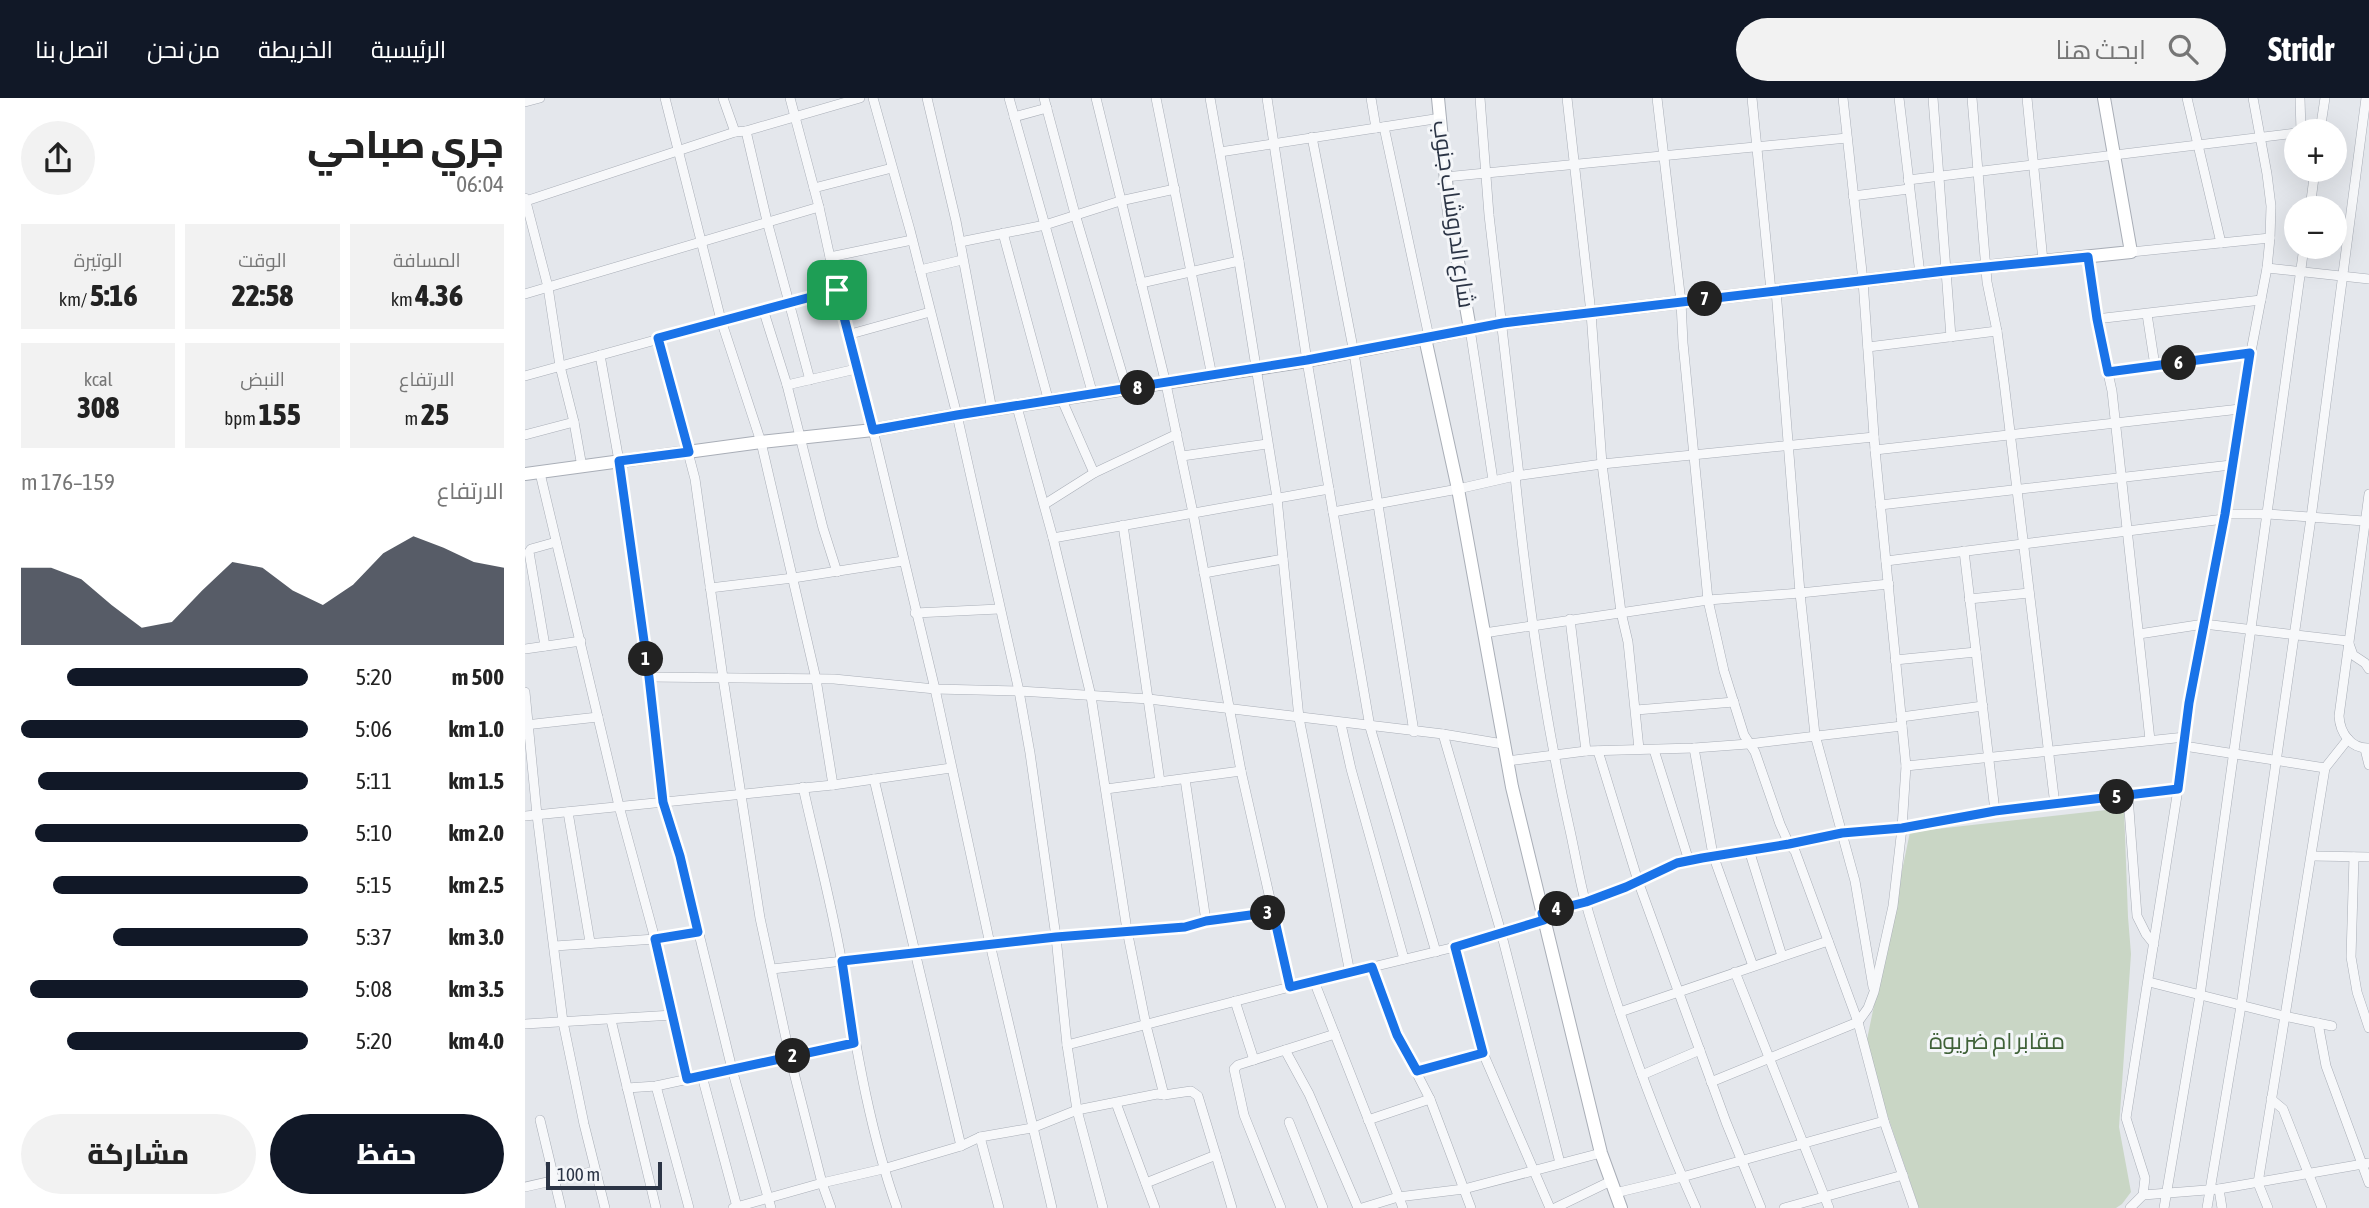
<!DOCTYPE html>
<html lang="ar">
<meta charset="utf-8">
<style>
body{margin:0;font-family:"Asap Condensed",Cairo,sans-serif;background:#f2f2f2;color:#222;direction:rtl;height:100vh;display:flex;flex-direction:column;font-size:26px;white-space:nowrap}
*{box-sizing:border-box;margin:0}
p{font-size:23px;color:#767676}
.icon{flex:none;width:38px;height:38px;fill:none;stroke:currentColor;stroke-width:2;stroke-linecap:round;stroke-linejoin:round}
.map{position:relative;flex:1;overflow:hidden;direction:ltr}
.side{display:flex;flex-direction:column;background:#fff;width:525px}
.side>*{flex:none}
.controls{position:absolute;left:1759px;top:21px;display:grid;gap:14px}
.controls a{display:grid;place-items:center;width:63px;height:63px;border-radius:50%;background:#fff;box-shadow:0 7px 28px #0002;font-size:35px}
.scale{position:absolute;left:21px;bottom:18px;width:116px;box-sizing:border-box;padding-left:7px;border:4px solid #2b3445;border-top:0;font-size:19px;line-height:24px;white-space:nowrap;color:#2b3445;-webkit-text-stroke:5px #f4f6f9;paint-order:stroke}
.pin{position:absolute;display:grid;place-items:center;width:60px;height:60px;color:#fff;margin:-30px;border-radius:14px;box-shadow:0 4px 10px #0006}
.km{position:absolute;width:35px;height:35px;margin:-18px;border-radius:50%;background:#222;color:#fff;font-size:19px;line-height:35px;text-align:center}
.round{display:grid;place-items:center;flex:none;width:74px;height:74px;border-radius:37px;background:#f2f2f2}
.head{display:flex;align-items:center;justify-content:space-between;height:119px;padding:0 21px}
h1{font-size:38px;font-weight:800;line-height:52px}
.metrics{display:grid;grid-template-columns:repeat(3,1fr);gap:10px;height:119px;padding:7px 21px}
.metrics div{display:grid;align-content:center;border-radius:0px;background:#f2f2f2;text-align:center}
.metrics b{font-size:30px;font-weight:800}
.metrics small{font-size:19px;font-weight:400}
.metrics p{font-size:19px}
.chart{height:196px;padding:14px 21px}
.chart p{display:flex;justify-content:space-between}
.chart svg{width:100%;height:126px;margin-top:7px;fill:#111827;opacity:.7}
.button{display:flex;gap:14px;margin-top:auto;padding:14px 21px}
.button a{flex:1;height:80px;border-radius:42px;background:#111827;color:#fff;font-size:28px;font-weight:800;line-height:80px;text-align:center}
.button a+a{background:#f2f2f2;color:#222}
ul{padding:0 21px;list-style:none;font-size:23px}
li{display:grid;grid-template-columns:112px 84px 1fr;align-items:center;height:52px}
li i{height:18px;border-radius:9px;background:#111827}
header{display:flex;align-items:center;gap:42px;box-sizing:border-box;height:98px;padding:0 35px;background:#111827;color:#fff}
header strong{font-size:33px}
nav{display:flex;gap:38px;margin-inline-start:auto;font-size:24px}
.search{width:490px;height:63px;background:#f2f2f2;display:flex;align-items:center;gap:18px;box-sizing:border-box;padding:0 24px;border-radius:38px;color:#767676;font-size:26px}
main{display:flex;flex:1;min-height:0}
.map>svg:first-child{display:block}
</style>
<header>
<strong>Stridr</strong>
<div class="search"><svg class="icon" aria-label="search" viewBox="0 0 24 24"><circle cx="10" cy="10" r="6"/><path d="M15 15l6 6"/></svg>ابحث هنا</div>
<nav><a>الرئيسية</a><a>الخريطة</a><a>من نحن</a><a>اتصل بنا</a></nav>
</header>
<main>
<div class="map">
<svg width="1844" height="1110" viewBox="0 0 1844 1110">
<rect width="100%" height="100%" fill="#e4e7ec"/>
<polygon fill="#c9d6c5" points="1599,710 1603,819 1606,856 1594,1029 1606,1094 1597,1106 1591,1110 1394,1110 1340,951 1385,734"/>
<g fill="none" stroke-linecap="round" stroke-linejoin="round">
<defs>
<g id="street">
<polyline points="140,0 196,222 236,344 291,581 308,687"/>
<polyline points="198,0 210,34"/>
<polyline points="265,0 294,109 322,237 348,332 410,591 465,846 527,1110"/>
<polyline points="348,0 385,132 432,317 494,593 505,655 531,839 542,947 552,1012 578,1110"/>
<polyline points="402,0 431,123 467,312"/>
<polyline points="484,0 568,297"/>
<polyline points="519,0 550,116 602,292"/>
<polyline points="631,0 687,278"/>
<polyline points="685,0 714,163 752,400 774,620 825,875"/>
<polyline points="742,0 782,263 845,629 911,854"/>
<polyline points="846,0 851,30"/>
<polyline points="955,0 964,117 994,377"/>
<polyline points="1042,0 1066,215 1077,366 1096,514 1103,544 1114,651"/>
<polyline points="1132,0 1156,204 1158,245 1183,502 1199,573 1219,637 1230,654 1255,726 1264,746 1270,753 1333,924 1359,1023 1389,1110"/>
<polyline points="1227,0 1246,193"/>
<polyline points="1374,0 1395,176"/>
<polyline points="1408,0 1426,239"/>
<polyline points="1447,0 1462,184 1472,233 1479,284 1530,707"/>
<polyline points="1502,0 1518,163"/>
<polyline points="1662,0 1696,145"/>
<polyline points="1775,0 1776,33"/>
<polyline points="0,4 15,0"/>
<polyline points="489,19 522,10"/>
<polyline points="859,29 904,239"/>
<polyline points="221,33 242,123 285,282"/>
<polyline points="1782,33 1796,31"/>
<polyline points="1795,33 1800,0"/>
<polyline points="787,39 829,255 889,634"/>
<polyline points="695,54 916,20"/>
<polyline points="920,79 1322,40"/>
<polyline points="1383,82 1771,35"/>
<polyline points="289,90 367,70"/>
<polyline points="1328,98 1384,91"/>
<polyline points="0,100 23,189 35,268 49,324 57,369"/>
<polyline points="1,103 210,34 221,33 335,0"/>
<polyline points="1785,110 1790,72"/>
<polyline points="478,135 524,304"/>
<polyline points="435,144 520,127 595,103 650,91"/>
<polyline points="1606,154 1745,140"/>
<polyline points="305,159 387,142"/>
<polyline points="1563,159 1571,221 1587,293 1625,642"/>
<polyline points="1742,170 1844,181"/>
<polyline points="395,172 437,162"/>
<polyline points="616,185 714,163"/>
<polyline points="1251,192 1275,495 1290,637 1330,783 1348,889"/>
<polyline points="0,196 294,109"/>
<polyline points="238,211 262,287 298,430 312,474"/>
<polyline points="1622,216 1630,268"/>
<polyline points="1571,221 1736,202"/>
<polyline points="945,231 968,382"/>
<polyline points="322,237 405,214"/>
<polyline points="133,240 170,381 198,580 235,820 265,959 297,1085 306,1110"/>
<polyline points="1343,249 1472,233"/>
<polyline points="75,257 94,363 124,579 138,704 155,758 207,971 246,1110"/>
<polyline points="1583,274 1725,255"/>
<polyline points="0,278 312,192"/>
<polyline points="262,287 331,271"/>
<polyline points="537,302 569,375"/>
<polyline points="0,337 49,324"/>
<polyline points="1350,352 1715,311"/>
<polyline points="657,358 742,346"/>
<polyline points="15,375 94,708 130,841 162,980"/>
<path d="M990,378C1002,496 1018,613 1044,728C1050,754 1054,781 1061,806C1091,909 1127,1012 1171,1110"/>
<path d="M1844,396L1814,618C1815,635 1826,651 1844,650"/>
<polyline points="520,406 569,375 652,336"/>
<polyline points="1355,407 1706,367"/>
<polyline points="808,414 933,391 990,378 1077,366 1349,339"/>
<polyline points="1700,416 1743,416 1839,423"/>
<polyline points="598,427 635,684"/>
<polyline points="528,440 804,391"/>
<polyline points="1439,453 1470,713"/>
<polyline points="1361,463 1699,421"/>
<polyline points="679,475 758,461"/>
<polyline points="185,490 268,480 378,463"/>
<polyline points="1444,501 1504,495"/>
<polyline points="390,515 474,511"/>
<polyline points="1045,521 1061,653"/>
<polyline points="959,535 1183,502 1275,495 1364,486"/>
<polyline points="1614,536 1679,526 1823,543 1828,557 1840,565 1844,571"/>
<polyline points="20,548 4,454 6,451 31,444"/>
<polyline points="0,551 56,543"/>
<polyline points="1370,562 1451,554"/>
<polyline points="124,579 309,581 410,591 494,593 624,601 918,636 978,646"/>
<polyline points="0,594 12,717 38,924 59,1026 80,1110"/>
<polyline points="1111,612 1209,604"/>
<polyline points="1376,619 1458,608"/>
<polyline points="816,626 826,671 879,861"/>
<polyline points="0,627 73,619"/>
<polyline points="918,636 976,834 1035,1065"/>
<polyline points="1659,648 1800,670"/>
<polyline points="1169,650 1188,757 1228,868"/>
<polyline points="1840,651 1844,667"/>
<polyline points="1129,652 1164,763"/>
<polyline points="1073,653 1113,783 1201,1024 1236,1110"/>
<polyline points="982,663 1061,653 1169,650 1223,646 1377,628"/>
<polyline points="1381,668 1660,639"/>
<polyline points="349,681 436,1048"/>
<polyline points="660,681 681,823"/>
<path d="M278,689C291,748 307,807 317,866C331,948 344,1031 372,1110"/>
<polyline points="581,691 716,673"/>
<polyline points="1603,698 1612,818 1621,836 1629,846"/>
<polyline points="43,714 65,844"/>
<polyline points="0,718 308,687 426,670"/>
<polyline points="1224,752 1257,858"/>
<polyline points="1787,758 1844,759"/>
<polyline points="1829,759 1826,859 1832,894 1844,930"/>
<polyline points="1017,815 1061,804 1101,789 1152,765 1177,760 1264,746 1317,735 1377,730 1470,713 1653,691"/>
<polyline points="30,848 130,841 173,834"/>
<polyline points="930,849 958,955 1025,1110"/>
<polyline points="847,869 872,937 905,1001 946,1110"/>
<polyline points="247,871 531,839 660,829 681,823 748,814"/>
<polyline points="1210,874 1304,1110"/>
<polyline points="789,883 878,1110"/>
<polyline points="1624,884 1759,918 1807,928"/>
<polyline points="765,889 930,849 1019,822"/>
<polyline points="710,903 729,962"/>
<polyline points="1095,914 1303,843"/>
<polyline points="86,922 131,1110"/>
<polyline points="1793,925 1801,968 1844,1085"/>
<polyline points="0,926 148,917"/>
<polyline points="542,947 765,889 716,673 668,415 641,286 571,0"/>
<polyline points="760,952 784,996 833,1110"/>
<polyline points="892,973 958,955"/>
<polyline points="1117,977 1175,952"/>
<polyline points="177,978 212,1109"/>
<polyline points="1186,984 1333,924 1343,910 1349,894 1368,808 1377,730 1381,668 1350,352 1338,183 1318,0"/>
<polyline points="131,988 164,1110"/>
<polyline points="102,990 131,988 329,945"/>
<polyline points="639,997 666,993 673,998 707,1110"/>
<polyline points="1746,1001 1758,1011 1797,1110"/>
<polyline points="591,1005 630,1110"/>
<polyline points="15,1022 36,1110"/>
<polyline points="843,1022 905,1001"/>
<polyline points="764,1024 798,1110"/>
<polyline points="455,1039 474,1110"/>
<polyline points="621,1085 691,1057"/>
<polyline points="0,1089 70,1073"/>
<polyline points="1694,1091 1697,1110"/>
<polyline points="1090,1095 1157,1079 1359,1023"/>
<polyline points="1618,1097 1694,1091 1844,1065"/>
<polyline points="208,1110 297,1085 358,1071 436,1048 455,1039 507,1030 552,1012 632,996 639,997 621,927 602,832 566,598 528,440 492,309"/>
<polyline points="756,1110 719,1017 709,971 713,967 810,936"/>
<polyline points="837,1110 873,1099 939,1091 1076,1055"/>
<polyline points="1030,1110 1086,1083"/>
<polyline points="1259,1110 1378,1077"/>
<polyline points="1605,1110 1618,1097 1620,1080 1601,1020 1653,691 1664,605 1700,416 1715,311 1742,170 1745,140 1746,108 1742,76 1728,0"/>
<polyline points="1639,1110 1675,897 1779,149"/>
<polyline points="1682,1110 1716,908 1786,420 1841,0"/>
<polyline points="1743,1110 1733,1085 1800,670 1823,641"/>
</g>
<g id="secondary">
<polyline points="913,0 924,113 945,231"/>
<polyline points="900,240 933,391 987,689 1076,1055 1096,1110"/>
<polyline points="0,376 236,344 348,332 432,317 782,263 978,225 1420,173 1606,154 1579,0"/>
</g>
</defs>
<use href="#street" stroke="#a9aeb7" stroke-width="10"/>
<use href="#secondary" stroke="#a9aeb7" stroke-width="14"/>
<use href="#street" stroke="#f7f8fa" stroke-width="9"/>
<use href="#secondary" stroke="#fff" stroke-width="12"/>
</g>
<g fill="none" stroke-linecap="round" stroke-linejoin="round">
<defs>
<polygon id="route" points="1563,159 1572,221 1583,274 1725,255 1700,416 1664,605 1653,691 1470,713 1377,730 1317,735 1264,746 1177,760 1152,765 1101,789 1061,804 1017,815 1019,822 930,849 958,955 892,973 872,937 847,869 765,889 748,814 681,823 660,829 531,839 317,863 329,945 162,981 130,841 173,834 155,758 138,704 124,579 94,363 164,354 133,240 312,192 348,332 432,317 782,262 978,225 1420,173"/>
</defs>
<use href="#route" stroke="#fff" stroke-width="14"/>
<use href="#route" stroke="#1a73e8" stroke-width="9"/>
</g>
<g text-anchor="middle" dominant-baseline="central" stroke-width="6" stroke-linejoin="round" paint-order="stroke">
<g font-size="23" fill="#2b3445" stroke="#f4f6f9">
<text transform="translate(929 116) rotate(82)">شارع الدروشاب جنوب</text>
</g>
<g font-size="23" fill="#3f6138" stroke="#f4f6f9">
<text x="1472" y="943">مقابر ام ضريوة</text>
</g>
</g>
</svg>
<div class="controls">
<a>+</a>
<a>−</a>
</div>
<div class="scale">100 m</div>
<div class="pin" style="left:312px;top:192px;background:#1e9e55"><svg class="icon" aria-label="arrive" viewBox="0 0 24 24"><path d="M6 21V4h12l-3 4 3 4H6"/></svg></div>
<b class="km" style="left:121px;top:561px">1</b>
<b class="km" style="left:268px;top:958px">2</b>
<b class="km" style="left:743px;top:815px">3</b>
<b class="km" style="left:1032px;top:811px">4</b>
<b class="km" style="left:1592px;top:699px">5</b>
<b class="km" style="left:1654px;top:265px">6</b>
<b class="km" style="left:1180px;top:201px">7</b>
<b class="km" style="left:613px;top:290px">8</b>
</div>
<section class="side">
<div class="head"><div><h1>جري صباحي</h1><p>06:04</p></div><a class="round"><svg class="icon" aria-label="share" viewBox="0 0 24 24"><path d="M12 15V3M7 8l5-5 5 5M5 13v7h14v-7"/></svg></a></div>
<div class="metrics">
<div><p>المسافة</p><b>4.36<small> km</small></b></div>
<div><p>الوقت</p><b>22:58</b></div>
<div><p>الوتيرة</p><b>5:16<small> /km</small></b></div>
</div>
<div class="metrics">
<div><p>الارتفاع</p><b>25<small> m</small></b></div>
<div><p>النبض</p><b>155<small> bpm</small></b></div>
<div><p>kcal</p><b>308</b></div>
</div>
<div class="chart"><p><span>الارتفاع</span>159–176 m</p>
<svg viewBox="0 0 160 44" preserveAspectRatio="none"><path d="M0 44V17L10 17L20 21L30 30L40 38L50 36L60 25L70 15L80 17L90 25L100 30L110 23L120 12L130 6L140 10L150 15L160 17V44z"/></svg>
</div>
<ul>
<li><b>500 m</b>5:20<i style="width:84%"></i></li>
<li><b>1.0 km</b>5:06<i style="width:100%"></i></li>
<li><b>1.5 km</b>5:11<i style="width:94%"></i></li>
<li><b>2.0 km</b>5:10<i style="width:95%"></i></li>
<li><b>2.5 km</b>5:15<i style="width:89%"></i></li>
<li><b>3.0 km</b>5:37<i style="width:68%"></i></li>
<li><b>3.5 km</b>5:08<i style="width:97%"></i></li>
<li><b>4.0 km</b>5:20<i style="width:84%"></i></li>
</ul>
<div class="button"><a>حفظ</a><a>مشاركة</a></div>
</section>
</main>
